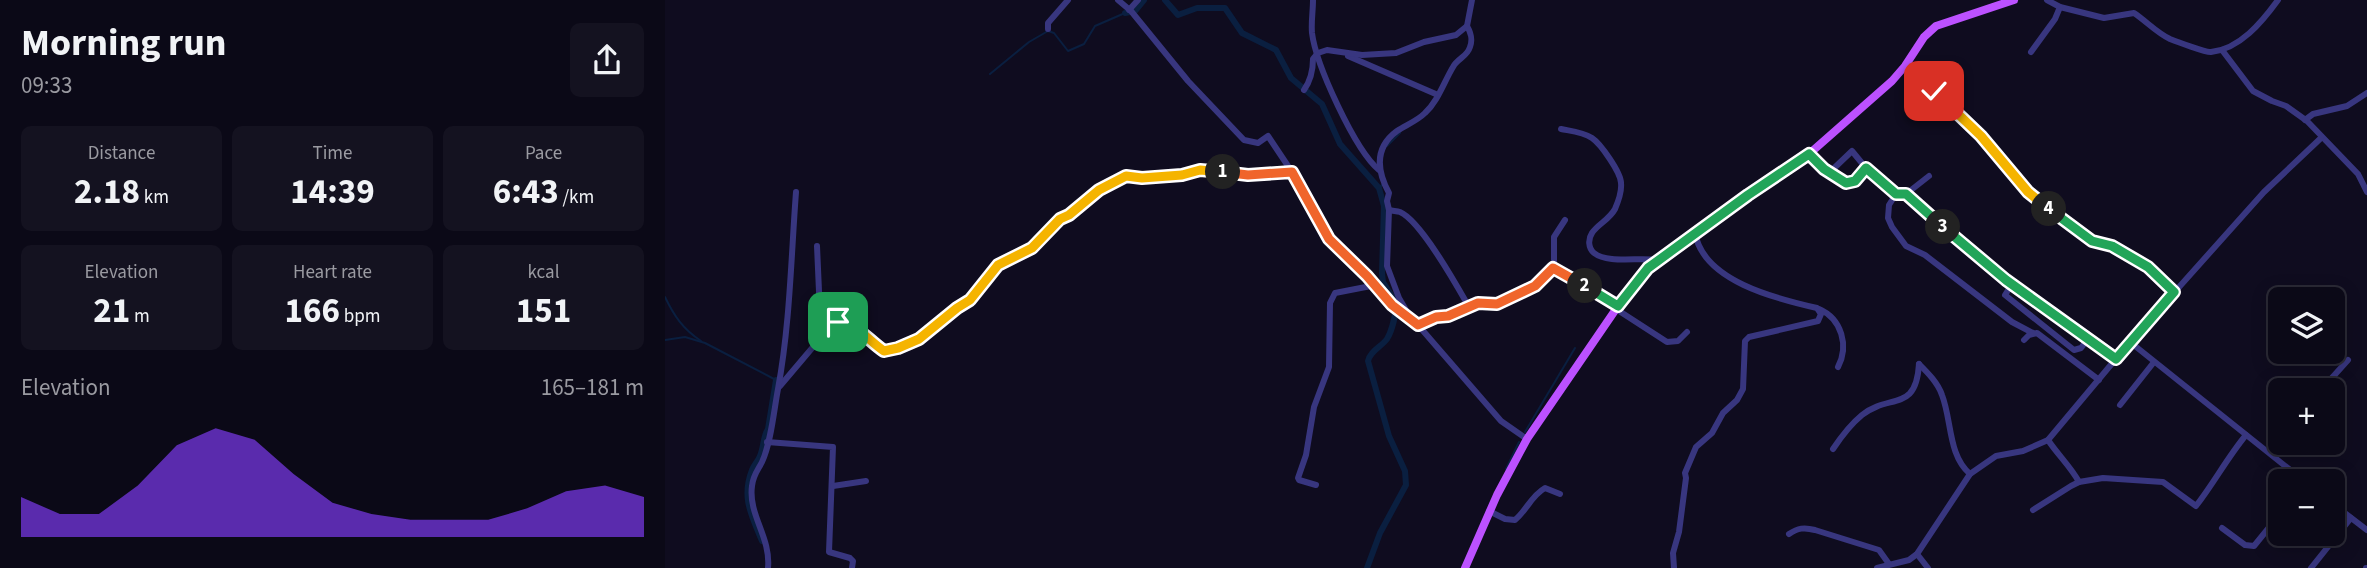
<!DOCTYPE html>
<meta charset="utf-8">
<style>
body{margin:0;font-family:"Source Sans 3",sans-serif;background:#141220;color:#f1f3f6;height:100vh;display:flex;flex-direction:column;font-size:26px;white-space:nowrap}
*{box-sizing:border-box;margin:0}
p{font-size:23px;color:#9a9aa1}
.icon{flex:none;width:38px;height:38px;fill:none;stroke:currentColor;stroke-width:2;stroke-linecap:round;stroke-linejoin:round}
.map{position:relative;flex:1;overflow:hidden}
.side{display:flex;flex-direction:column;background:#0b0917;width:665px}
.side>*{flex:none}
.tools{position:absolute;left:1603px;top:287px;display:grid;gap:14px}
.tools a{display:grid;place-items:center;width:77px;height:77px;border-radius:10px;background:#0b0917;box-shadow:0 4px 18px #0003,0 0 0 2px #2b2a36;font-size:35px}
.pin{position:absolute;display:grid;place-items:center;width:60px;height:60px;color:#fff;margin:-30px;border-radius:14px;box-shadow:0 4px 10px #0006}
.km{position:absolute;width:35px;height:35px;margin:-18px;border-radius:50%;background:#222;color:#fff;font-size:19px;line-height:35px;text-align:center}
.round{display:grid;place-items:center;flex:none;width:74px;height:74px;border-radius:10px;background:#141220}
.summary{display:flex;align-items:center;justify-content:space-between;height:119px;padding:0 21px}
h1{font-size:38px;font-weight:700;line-height:52px}
.stats{display:grid;grid-template-columns:repeat(3,1fr);gap:10px;height:119px;padding:7px 21px}
.stats div{display:grid;align-content:center;border-radius:10px;background:#141220;text-align:center}
.stats b{font-size:35px;font-weight:700}
.stats small{font-size:19px;font-weight:400}
.stats p{font-size:19px}
.chart{height:196px;padding:14px 21px}
.chart p{display:flex;justify-content:space-between}
.chart svg{width:100%;height:126px;margin-top:7px;fill:#7c3aed;opacity:.7}
main{display:flex;flex:1;min-height:0}
.map>svg:first-child{display:block}
</style>
<main>
<section class="side">
<div class="summary"><div><h1>Morning run</h1><p>09:33</p></div><a class="round"><svg class="icon" aria-label="share" viewBox="0 0 24 24"><path d="M12 15V3M7 8l5-5 5 5M5 13v7h14v-7"/></svg></a></div>
<div class="stats">
<div><p>Distance</p><b>2.18<small> km</small></b></div>
<div><p>Time</p><b>14:39</b></div>
<div><p>Pace</p><b>6:43<small> /km</small></b></div>
</div>
<div class="stats">
<div><p>Elevation</p><b>21<small> m</small></b></div>
<div><p>Heart rate</p><b>166<small> bpm</small></b></div>
<div><p>kcal</p><b>151</b></div>
</div>
<div class="chart"><p><span>Elevation</span>165–181 m</p>
<svg viewBox="0 0 160 44" preserveAspectRatio="none"><path d="M0 44V30L10 36L20 36L30 26L40 12L50 6L60 10L70 22L80 32L90 36L100 38L110 38L120 38L130 34L140 28L150 26L160 30V44z"/></svg>
</div>
</section>
<div class="map">
<svg width="1702" height="568" viewBox="0 0 1702 568">
<rect width="100%" height="100%" fill="#0f0c1f"/>
<g fill="none" stroke-linecap="round" stroke-linejoin="round">
<g stroke="#0a1f40" stroke-width="2">
<polyline points="325,74 364,42 383,31 389,33 403,51 419,44 430,26 460,13"/>
<polyline points="722,146 735,133"/>
<polyline points="714,188 718,184"/>
<path d="M0,297C9,316 18,329 36,341"/>
<polyline points="0,340 20,337 40,343 111,380"/>
<polyline points="860,432 910,348"/>
<polyline points="841,469 854,442"/>
</g>
<g stroke="#0a1f40" stroke-width="6">
<path d="M500,0L513,15L532,8H560L577,33L611,50L626,78L657,104L675,144L714,188L719,206L717,273L718,282L732,304C730,316 728,329 722,339C716,347 705,351 703,361L724,436L740,471L741,485L715,533L702,568"/>
<polyline points="460,13 470,11 479,0"/>
<path d="M97,541C87,516 76,498 87,470C89,465 93,461 95,456C99,447 98,436 103,429L111,380"/>
</g>
<g stroke="#38367f" stroke-width="6">
<polyline points="453,0 466,11 523,81 579,140 593,143 603,136 627,172 664,239 702,276 727,305 753,325 836,421 862,439"/>
<path d="M648,0C648,11 646,22 647,33C651,65 690,150 714,170"/>
<path d="M1382,0L1395,7L1439,18L1469,13C1481,21 1492,33 1505,39C1510,41 1542,53 1546,52C1575,49 1597,22 1613,0"/>
<polyline points="464,10 473,0"/>
<polyline points="383,29 383,23 403,0"/>
<polyline points="1557,50 1588,91 1607,101 1621,106 1642,121 1693,174 1702,192"/>
<polyline points="1366,52 1390,19 1395,7"/>
<polyline points="683,56 773,95"/>
<polyline points="1240,66 1316,136 1363,192 1374,202 1427,241 1447,246 1483,267 1509,292"/>
<path d="M639,90C646,80 648,71 648,59L653,53L662,50L697,55L731,53L759,42L791,35L802,26L807,0"/>
<polyline points="1640,120 1648,114 1682,106 1702,93"/>
<path d="M896,129C906,131 918,132 927,138C936,144 956,173 956,183C957,192 953,202 950,209C944,220 933,224 927,233C923,239 923,248 929,253C943,264 974,257 993,260"/>
<polyline points="1144,154 1159,169 1170,174 1181,183 1190,181 1201,168"/>
<polyline points="1165,172 1187,151 1201,168 1231,194 1241,194 1264,176"/>
<polyline points="1231,194 1224,205 1223,218 1227,227 1241,246 1260,255 1347,322 1368,333"/>
<polyline points="1241,194 1253,207 1297,241 1341,280 1451,359"/>
<path d="M724,210C728,211 732,211 735,212C756,221 792,286 804,307"/>
<polyline points="889,268 953,306"/>
<polyline points="1347,284 1340,295 1409,350 1416,348 1423,339"/>
<polyline points="951,309 1002,342 1013,341 1022,332"/>
<path d="M1154,309C1177,319 1184,346 1173,367"/>
<path d="M745,317L734,298L722,266L724,210L722,201L724,193C712,171 709,148 732,131C741,125 752,121 760,113C773,101 779,82 788,67C793,58 802,57 805,47C808,39 806,33 802,26"/>
<polyline points="753,325 771,317 783,316 813,303 833,304 870,286 889,268 889,237 900,220"/>
<polyline points="153,328 167,323 180,321 219,350 233,348 254,339 292,308 305,300 333,265 367,248 395,220 404,214 434,190 461,176 477,179 517,175 535,170 583,175 627,172"/>
<polyline points="1359,340 1364,335 1372,333 1434,380"/>
<path d="M1254,364C1263,373 1273,383 1277,395C1287,421 1283,455 1305,474"/>
<polyline points="115,386 148,347 155,314 152,246"/>
<polyline points="1656,390 1683,360"/>
<polyline points="1455,405 1489,362"/>
<path d="M1383,440C1393,455 1406,467 1414,482"/>
<polyline points="102,442 168,447 164,552 185,558 188,561 187,568"/>
<path d="M1168,449C1176,437 1186,424 1197,415C1225,393 1251,413 1254,364"/>
<polyline points="1606,454 1615,442"/>
<polyline points="1639,481 1465,342 1599,192 1656,138"/>
<polyline points="651,485 634,480 633,478 641,455 649,407 664,367 665,303 670,293 711,285"/>
<polyline points="168,486 201,481"/>
<polyline points="1668,504 1702,530"/>
<path d="M1368,510L1406,486L1414,482L1438,478L1498,482L1531,506C1549,483 1562,458 1581,435"/>
<path d="M824,511L840,519L850,520C862,510 866,496 880,488L895,494"/>
<polyline points="1557,528 1580,545 1589,546 1615,514"/>
<path d="M1124,534C1133,528 1139,527 1150,530L1214,550L1224,564"/>
<polyline points="1252,554 1263,568"/>
<path d="M103,568C106,537 83,515 87,486C88,475 93,470 97,462C106,443 109,410 113,389C125,324 126,258 131,192"/>
<path d="M1009,568L1008,553L1014,532L1021,478L1020,473L1031,447L1047,433L1058,413L1072,400L1078,389L1080,341L1084,337L1153,321L1156,314L1152,308C1112,299 1037,281 1030,232"/>
<polyline points="1212,568 1244,560 1252,554 1305,474 1331,456 1358,451 1383,440 1465,342"/>
<polyline points="1646,568 1686,518"/>
<polyline points="1701,568 1702,568"/>
</g>
<polyline stroke="#bc51ff" stroke-width="8" points="800,568 832,495 862,439 962,293 983,268 1082,195 1144,154 1227,81 1240,66 1259,37 1271,26 1349,0"/>
</g>
<g fill="none" stroke-linecap="round" stroke-linejoin="round">
<defs>
<path id="split-1" d="M173,322C189,321 205,342 219,351L233,348L254,339L292,308L305,300L333,265L367,248L395,219L404,215L434,190L461,176L477,178L517,175L535,170L558,172"/>
<polyline id="split-2" points="558,172 583,175 627,172 664,239 702,276 727,305 753,325 771,317 783,316 813,303 832,304 870,286 888,268 920,286"/>
<polyline id="split-3" points="920,286 953,306 983,268 1083,195 1144,154 1159,169 1181,183 1190,181 1201,168 1231,194 1241,194 1278,227"/>
<polyline id="split-4" points="1278,227 1341,280 1451,359 1509,292 1483,267 1447,246 1427,241 1384,209"/>
<polyline id="split-5" points="1269,91 1316,136 1363,192 1384,209"/>
</defs>
<use href="#split-1" stroke="#fff" stroke-width="14"/>
<use href="#split-2" stroke="#fff" stroke-width="14"/>
<use href="#split-3" stroke="#fff" stroke-width="14"/>
<use href="#split-4" stroke="#fff" stroke-width="14"/>
<use href="#split-5" stroke="#fff" stroke-width="14"/>
<use href="#split-1" stroke="#f5b400" stroke-width="9"/>
<use href="#split-2" stroke="#f0652b" stroke-width="9"/>
<use href="#split-3" stroke="#22a559" stroke-width="9"/>
<use href="#split-4" stroke="#22a559" stroke-width="9"/>
<use href="#split-5" stroke="#f5b400" stroke-width="9"/>
</g>
</svg>
<div class="tools">
<a><svg class="icon" aria-label="layers" viewBox="0 0 24 24"><path d="M12 4l9 5-9 5-9-5zM3 14l9 5 9-5"/></svg></a>
<a>+</a>
<a>−</a>
</div>
<div class="pin" style="left:173px;top:322px;background:#1e9e55"><svg class="icon" aria-label="arrive" viewBox="0 0 24 24"><path d="M6 21V4h12l-3 4 3 4H6"/></svg></div>
<div class="pin" style="left:1269px;top:91px;background:#d93025"><svg class="icon" aria-label="check" viewBox="0 0 24 24"><path d="M5 12l5 5 9-10"/></svg></div>
<b class="km" style="left:558px;top:172px">1</b>
<b class="km" style="left:920px;top:286px">2</b>
<b class="km" style="left:1278px;top:227px">3</b>
<b class="km" style="left:1384px;top:209px">4</b>
</div>
</main>
